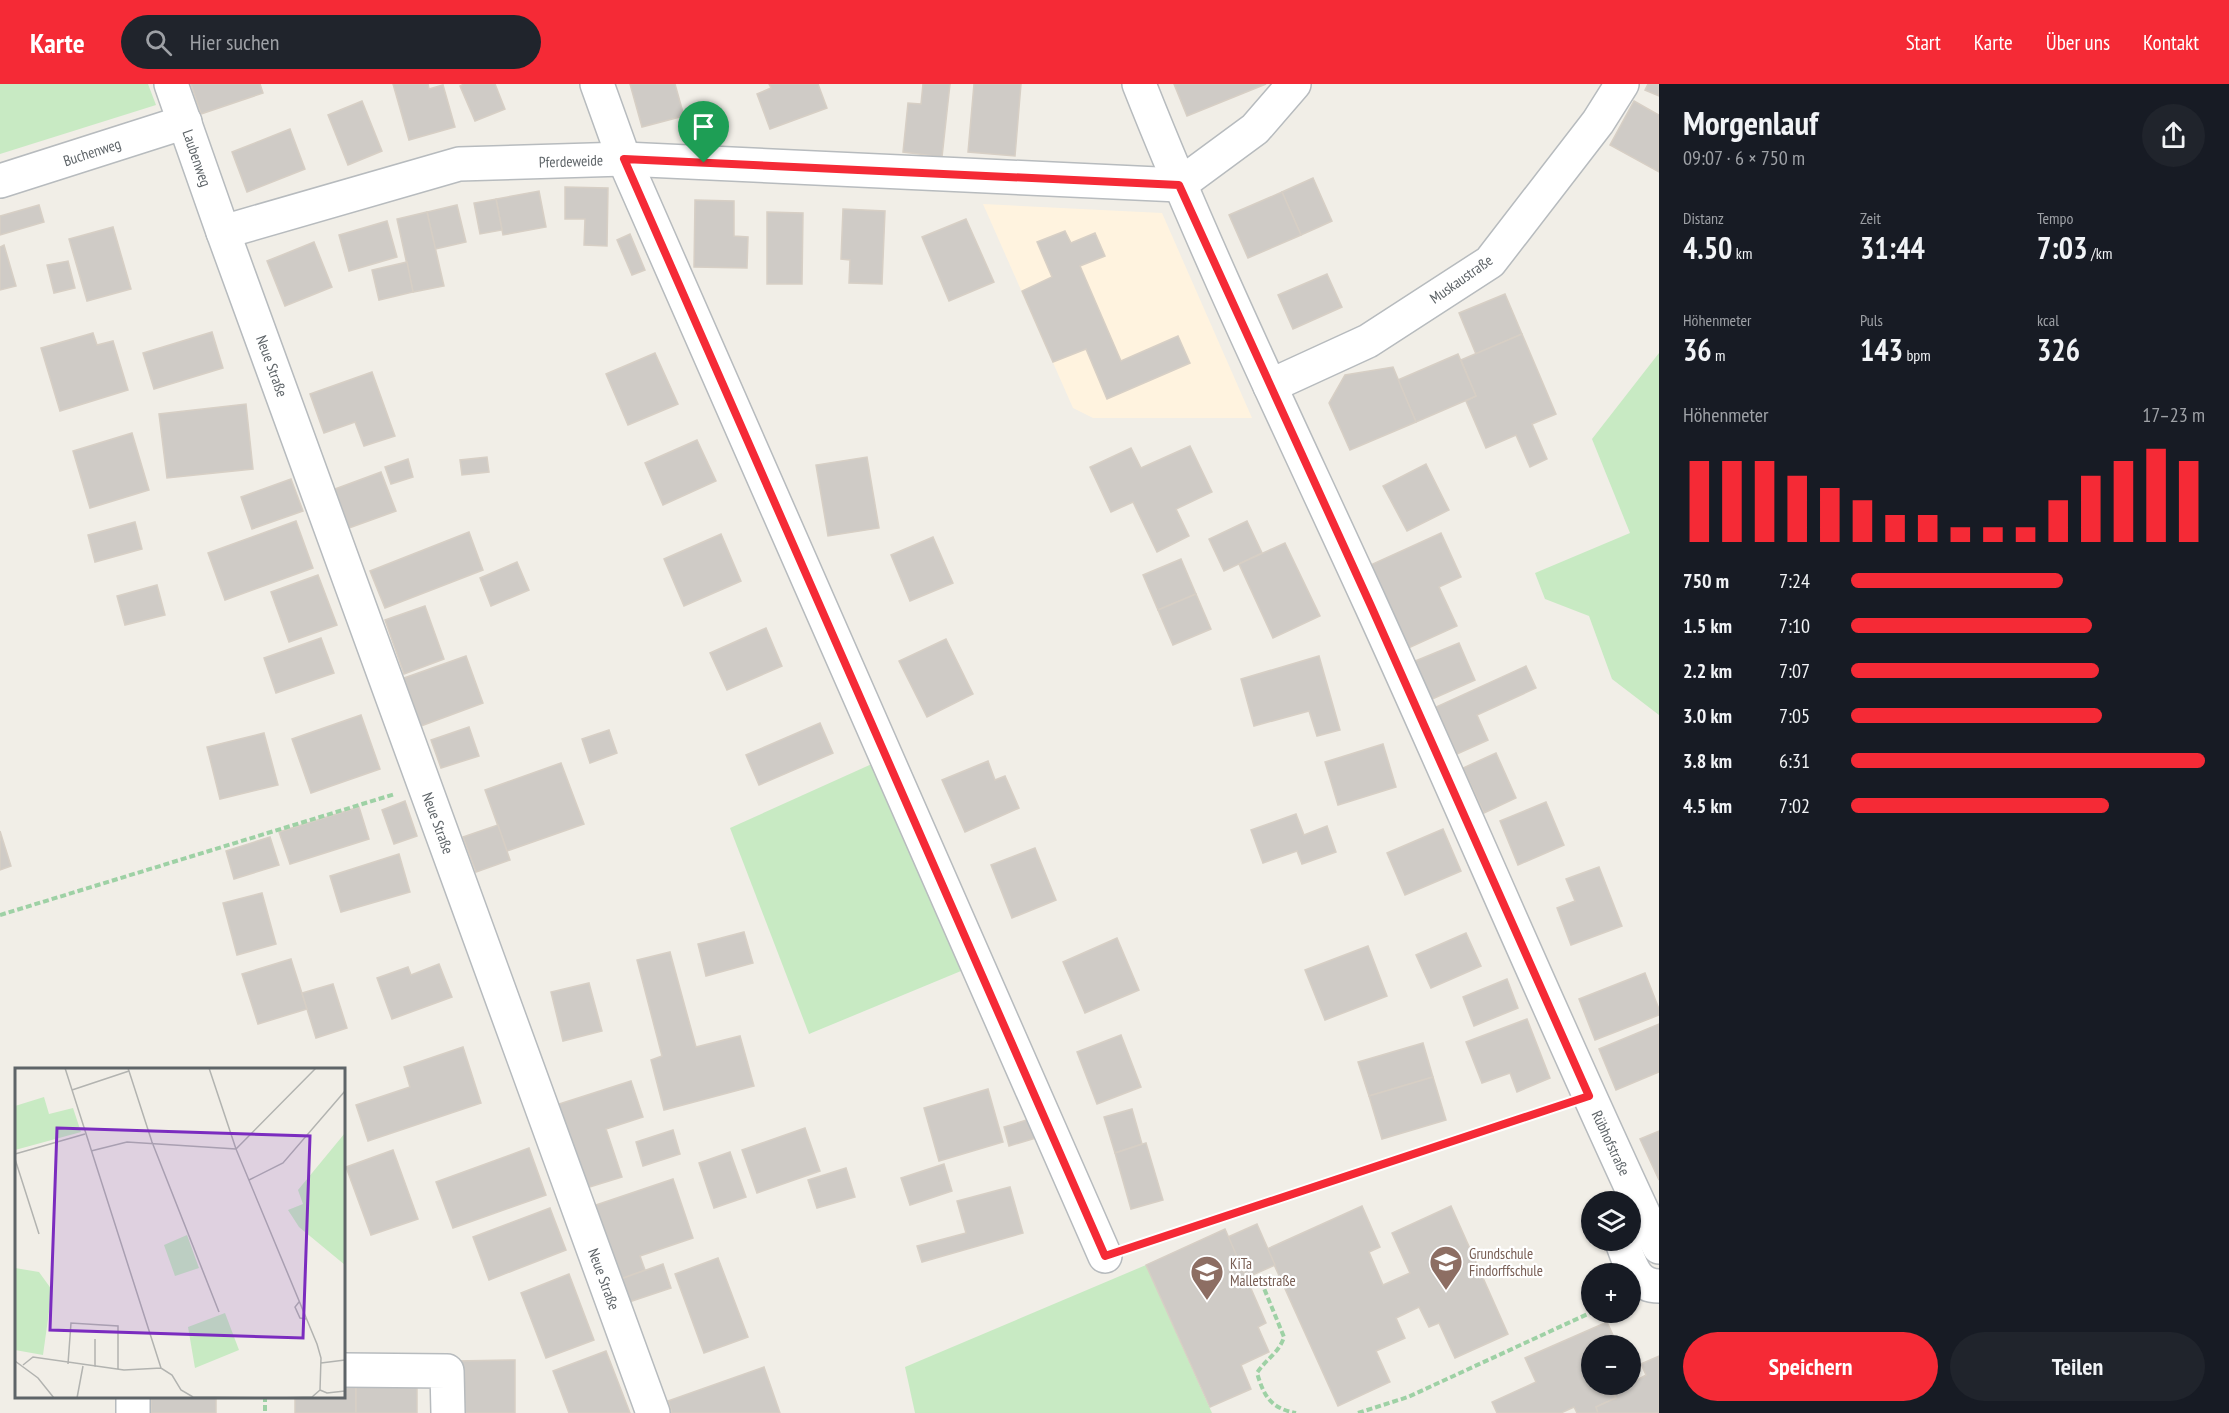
<!DOCTYPE html>
<html lang="de">
<meta charset="utf-8">
<style>
body{margin:0;font-family:"PT Sans Narrow",sans-serif;background:#20242c;color:#f1f3f6;height:100vh;display:flex;flex-direction:column;font-size:22px;white-space:nowrap}
*{box-sizing:border-box;margin:0}
p{font-size:20px;color:#9ea1a6}
.icon{flex:none;width:33px;height:33px;fill:none;stroke:currentColor;stroke-width:2;stroke-linecap:round;stroke-linejoin:round}
.map{position:relative;flex:1;overflow:hidden}
.sheet{display:flex;flex-direction:column;background:#171b24;width:570px}
.sheet>*{flex:none}
.buttons{position:absolute;left:1581px;top:1107px;display:grid;gap:12px}
.buttons a{display:grid;place-items:center;width:60px;height:60px;border-radius:50%;background:#171b24;box-shadow:0 2px 4px #0004;font-size:30px}
.pin{position:absolute;display:grid;place-items:center;width:51px;height:51px;color:#fff;margin:-62px -26px;border-radius:50% 50% 50% 0;rotate:-45deg;box-shadow:0 0 6px #0007}
.pin .icon{rotate:45deg}
.round{display:grid;place-items:center;flex:none;width:63px;height:63px;border-radius:32px;background:#20242c}
.overview{display:flex;align-items:center;justify-content:space-between;height:102px;padding:0 24px}
h1{font-size:33px;font-weight:800;line-height:45px}
.figures{display:grid;grid-template-columns:repeat(3,1fr);gap:9px;height:102px;padding:6px 24px}
.figures div{display:grid;align-content:center}
.figures b{font-size:30px;font-weight:800}
.figures small{font-size:16px;font-weight:400}
.figures p{font-size:16px}
.chart{height:168px;padding:12px 24px}
.chart p{display:flex;justify-content:space-between}
.chart svg{width:100%;height:108px;margin-top:6px;stroke:#f52a36;stroke-width:6}
.cta{display:flex;gap:12px;margin-top:auto;padding:12px 24px}
.cta a{flex:1;height:69px;border-radius:36px;background:#f52a36;color:#fff;font-size:24px;font-weight:800;line-height:69px;text-align:center}
.cta a+a{background:#20242c;color:#f1f3f6}
ul{padding:0 24px;list-style:none;font-size:20px}
li{display:grid;grid-template-columns:96px 72px 1fr;align-items:center;height:45px}
li i{height:15px;border-radius:8px;background:#f52a36}
header{display:flex;align-items:center;gap:36px;box-sizing:border-box;height:84px;padding:0 30px;background:#f52a36;color:#fff}
header strong{font-size:28px}
nav{display:flex;gap:33px;margin-inline-start:auto;font-size:21px}
.search{width:420px;height:54px;background:#20242c;display:flex;align-items:center;gap:15px;box-sizing:border-box;padding:0 21px;border-radius:33px;color:#9ea1a6;font-size:22px}
main{display:flex;flex:1;min-height:0}
.map>svg:first-child{display:block}
</style>
<header>
<strong>Karte</strong>
<div class="search"><svg class="icon" aria-label="search" viewBox="0 0 24 24"><circle cx="10" cy="10" r="6"/><path d="M15 15l6 6"/></svg>Hier suchen</div>
<nav><a>Start</a><a>Karte</a><a>Über uns</a><a>Kontakt</a></nav>
</header>
<main>
<div class="map">
<svg width="1659" height="1329" viewBox="0 0 1659 1329">
<rect width="100%" height="100%" fill="#f1eee7"/>
<polygon fill="#fff3df" points="983,120 1162,129 1252,334 1093,334 1073,324"/>
<g fill="#c8eac3">
<polygon points="0,0 148,0 156,21 0,70"/>
<polygon points="1659,269 1659,631 1612,595 1589,532 1545,515 1535,489 1630,449 1592,355"/>
<polygon points="874,679 961,887 809,950 730,744"/>
<polygon points="1146,1181 1212,1329 915,1329 905,1283"/>
</g>
<g fill="#cfcbc6" stroke="#d7cfc5" stroke-width="1.5">
<polygon points="191,0 260,0 263,9 201,30"/>
<polygon points="393,0 428,0 429,5 443,1 455,43 409,56"/>
<polygon points="464,0 495,0 505,25 475,37 460,2"/>
<polygon points="630,0 675,0 684,32 642,43"/>
<polygon points="769,0 818,0 827,24 770,45 757,10 771,4"/>
<polygon points="923,0 950,0 942,73 903,68 908,19 921,20"/>
<polygon points="974,0 1021,0 1015,72 968,68"/>
<polygon points="1174,0 1266,0 1187,32"/>
<polygon points="1648,0 1659,0 1659,12 1645,6"/>
<polygon points="362,17 382,67 348,81 328,31"/>
<polygon points="1634,17 1659,31 1659,88 1610,61"/>
<polygon points="290,45 305,85 247,108 232,68"/>
<polygon points="1313,94 1332,137 1301,151 1282,108"/>
<polygon points="565,103 608,104 607,162 584,161 585,135 565,135"/>
<polygon points="539,107 546,143 503,151 496,115"/>
<polygon points="1282,108 1301,151 1248,174 1229,131"/>
<polygon points="496,115 502,146 480,150 474,119"/>
<polygon points="695,116 734,117 734,152 748,153 747,184 694,183"/>
<polygon points="39,121 44,138 0,151 0,132"/>
<polygon points="457,121 466,158 435,165 427,128"/>
<polygon points="843,125 885,127 882,200 849,199 850,176 841,175"/>
<polygon points="427,128 444,202 413,208 397,135"/>
<polygon points="767,128 803,129 802,200 767,200"/>
<polygon points="966,135 994,198 949,217 922,153"/>
<polygon points="387,137 397,173 349,187 339,151"/>
<polygon points="113,143 131,205 87,217 69,155"/>
<polygon points="1065,147 1071,159 1095,149 1105,172 1080,182 1121,277 1178,252 1190,279 1107,315 1086,265 1053,278 1022,207 1052,193 1037,158"/>
<polygon points="630,150 645,186 632,191 617,156"/>
<polygon points="314,158 332,203 285,222 267,177"/>
<polygon points="4,161 16,202 0,206 0,163"/>
<polygon points="68,177 75,204 54,209 47,181"/>
<polygon points="407,178 413,208 379,216 372,186"/>
<polygon points="1327,190 1342,223 1293,245 1278,211"/>
<polygon points="1505,210 1522,250 1476,270 1459,229"/>
<polygon points="212,248 223,284 154,305 143,269"/>
<polygon points="93,249 97,261 113,257 128,306 60,327 41,264"/>
<polygon points="1522,250 1556,330 1532,340 1547,375 1530,383 1516,351 1486,364 1466,317 1476,312 1461,276"/>
<polygon points="655,269 678,320 628,341 606,290"/>
<polygon points="1458,270 1476,312 1416,338 1398,296"/>
<polygon points="1393,283 1416,338 1350,366 1329,319 1345,291"/>
<polygon points="372,288 395,352 364,362 355,338 324,349 310,310"/>
<polygon points="246,320 253,385 167,394 159,330"/>
<polygon points="132,349 149,406 90,424 73,367"/>
<polygon points="697,356 716,397 663,421 645,379"/>
<polygon points="1190,362 1212,408 1176,425 1189,452 1157,468 1133,418 1111,428 1090,383 1131,364 1141,384"/>
<polygon points="487,373 489,388 462,391 460,376"/>
<polygon points="867,373 879,444 828,452 816,381"/>
<polygon points="408,375 413,393 391,400 385,383"/>
<polygon points="1426,380 1449,426 1407,447 1383,402"/>
<polygon points="381,388 396,427 349,444 335,405"/>
<polygon points="291,395 303,427 252,445 241,413"/>
<polygon points="296,437 313,484 225,516 208,469"/>
<polygon points="1247,437 1262,469 1224,487 1209,455"/>
<polygon points="135,438 142,465 95,478 88,451"/>
<polygon points="469,448 483,486 385,524 370,487"/>
<polygon points="1441,449 1461,493 1439,503 1457,542 1404,566 1366,483"/>
<polygon points="721,450 741,497 684,522 664,475"/>
<polygon points="933,453 953,499 910,517 891,471"/>
<polygon points="1285,459 1320,532 1273,554 1239,480"/>
<polygon points="1181,475 1196,510 1158,526 1143,491"/>
<polygon points="517,478 529,506 491,522 480,494"/>
<polygon points="318,491 337,541 289,558 271,508"/>
<polygon points="157,501 165,531 125,541 117,512"/>
<polygon points="1196,510 1211,545 1173,561 1158,526"/>
<polygon points="425,522 444,575 404,590 385,536"/>
<polygon points="766,544 782,582 727,606 710,569"/>
<polygon points="321,554 334,589 276,609 264,574"/>
<polygon points="946,555 973,610 927,633 899,577"/>
<polygon points="1459,559 1475,596 1430,616 1413,578"/>
<polygon points="466,572 483,619 421,642 404,594"/>
<polygon points="1319,572 1340,646 1317,652 1309,627 1254,642 1241,595"/>
<polygon points="1526,582 1536,604 1477,631 1488,656 1457,670 1436,623"/>
<polygon points="361,631 380,685 311,709 292,655"/>
<polygon points="820,639 833,669 759,701 746,671"/>
<polygon points="469,643 479,672 441,684 431,656"/>
<polygon points="609,646 617,669 590,679 582,655"/>
<polygon points="264,649 278,701 220,715 207,663"/>
<polygon points="1383,660 1396,703 1338,721 1325,678"/>
<polygon points="1496,669 1516,714 1484,729 1463,684"/>
<polygon points="988,677 995,696 1005,692 1019,724 965,748 942,696"/>
<polygon points="561,679 584,740 507,767 485,706"/>
<polygon points="405,717 417,752 394,760 382,726"/>
<polygon points="1546,718 1564,761 1518,781 1500,737"/>
<polygon points="359,723 369,755 290,780 279,748"/>
<polygon points="1296,730 1304,751 1327,742 1336,768 1302,780 1297,767 1263,779 1251,746"/>
<polygon points="498,741 510,776 476,788 463,753"/>
<polygon points="1443,745 1461,787 1405,811 1387,769"/>
<polygon points="0,747 11,782 0,786"/>
<polygon points="270,753 279,781 234,795 226,767"/>
<polygon points="1035,764 1056,816 1012,834 991,781"/>
<polygon points="399,770 410,808 341,828 330,792"/>
<polygon points="1599,783 1622,842 1571,861 1557,824 1575,817 1566,795"/>
<polygon points="262,809 276,860 237,871 223,819"/>
<polygon points="744,848 753,879 706,892 698,860"/>
<polygon points="1466,849 1481,882 1431,904 1416,871"/>
<polygon points="1117,854 1139,906 1085,929 1063,878"/>
<polygon points="1368,862 1387,912 1325,936 1305,886"/>
<polygon points="670,868 696,963 740,952 754,1002 664,1026 651,976 662,972 637,876"/>
<polygon points="291,875 307,925 258,940 242,890"/>
<polygon points="439,880 452,913 392,935 377,894 408,883 411,891"/>
<polygon points="1645,889 1659,925 1659,931 1595,956 1579,915"/>
<polygon points="1507,895 1518,924 1474,942 1463,913"/>
<polygon points="589,899 602,947 563,957 551,908"/>
<polygon points="333,900 347,944 316,954 302,909"/>
<polygon points="1527,935 1550,994 1517,1008 1510,989 1482,999 1466,958"/>
<polygon points="1659,940 1659,988 1616,1006 1599,965"/>
<polygon points="1121,951 1141,1003 1097,1020 1077,968"/>
<polygon points="1423,959 1433,993 1369,1012 1358,978"/>
<polygon points="463,963 481,1019 368,1057 356,1021 410,1003 404,983"/>
<polygon points="1433,993 1446,1036 1382,1055 1369,1012"/>
<polygon points="631,997 643,1033 606,1045 622,1093 583,1105 556,1021"/>
<polygon points="988,1005 1003,1058 939,1077 924,1024"/>
<polygon points="1132,1025 1142,1060 1115,1069 1104,1033"/>
<polygon points="1030,1035 1036,1054 1009,1062 1004,1043"/>
<polygon points="805,1044 820,1087 757,1109 742,1066"/>
<polygon points="673,1046 680,1070 643,1082 636,1058"/>
<polygon points="1659,1047 1659,1096 1640,1055"/>
<polygon points="1146,1059 1163,1116 1131,1125 1115,1069"/>
<polygon points="529,1064 546,1111 453,1144 436,1098"/>
<polygon points="393,1066 418,1135 371,1151 346,1083"/>
<polygon points="730,1068 746,1113 714,1124 699,1079"/>
<polygon points="944,1080 952,1107 910,1121 901,1094"/>
<polygon points="846,1084 855,1113 817,1124 808,1096"/>
<polygon points="673,1095 693,1154 640,1172 645,1186 615,1197 590,1123"/>
<polygon points="1010,1103 1023,1149 922,1178 917,1162 966,1149 957,1117"/>
<polygon points="1362,1122 1380,1163 1369,1168 1383,1201 1410,1189 1392,1149 1451,1122 1508,1250 1455,1274 1439,1239 1429,1243 1419,1223 1396,1234 1405,1254 1376,1267 1390,1298 1338,1322 1267,1165"/>
<polygon points="550,1124 566,1166 489,1196 473,1153"/>
<polygon points="1257,1140 1275,1181 1246,1194 1228,1153"/>
<polygon points="1225,1145 1266,1239 1258,1243 1269,1268 1241,1281 1251,1305 1210,1323 1146,1181"/>
<polygon points="718,1174 748,1253 704,1269 675,1190"/>
<polygon points="663,1180 671,1204 623,1220 615,1197"/>
<polygon points="569,1190 594,1256 546,1274 521,1209"/>
<polygon points="1607,1238 1618,1262 1592,1262 1592,1300 1626,1300 1612,1307 1616,1314 1596,1323 1598,1329 1577,1329 1574,1323 1561,1329 1497,1329 1492,1318 1536,1298 1525,1274"/>
<polygon points="606,1267 630,1329 569,1329 553,1287"/>
<polygon points="1659,1272 1659,1329 1598,1329 1596,1323 1616,1314 1612,1307 1630,1300 1646,1291 1641,1280"/>
<polygon points="515,1276 515,1329 456,1329 456,1277"/>
<polygon points="764,1283 780,1329 672,1329 668,1317"/>
<polygon points="344,1295 356,1295 356,1329 295,1329 295,1312 344,1312"/>
<rect x="356" y="1295" width="61" height="34"/>
<rect x="151" y="1312" width="65" height="17"/>
</g>
<g fill="none" stroke-linecap="round" stroke-linejoin="round">
<defs>
<g id="minor">
<polyline points="171,0 223,148 653,1329"/>
<polyline points="597,0 624,75 1105,1172"/>
<path d="M1139,0C1209,177 1292,348 1371,521C1468,734 1559,951 1659,1163"/>
<polyline points="0,97 185,38"/>
<polyline points="1179,101 1255,45 1294,0"/>
<polyline points="223,148 459,80 624,75 1179,101"/>
<polyline points="1270,302 1368,257 1490,178 1598,38 1622,0"/>
<path d="M1621,1156C1630,1177 1633,1202 1659,1202"/>
<polyline points="344,1286 447,1287 448,1329"/>
<polyline points="133,1329 133,1312"/>
</g>
</defs>
<use href="#minor" stroke="#b7bbbe" stroke-width="36"/>
<g stroke="#9ed1a5" stroke-width="4" stroke-dasharray="6 3" stroke-linecap="butt">
<polyline points="0,831 395,710"/>
<polyline points="1134,1162 1560,1022"/>
<path d="M1261,1197L1284,1253C1279,1269 1266,1275 1257,1289C1264,1312 1270,1324 1296,1329"/>
<polyline points="265,1312 265,1329"/>
<polyline points="1358,1329 1408,1313 1592,1228"/>
</g>
<use href="#minor" stroke="#fff" stroke-width="33"/>
</g>
<g fill="none" stroke-linecap="round" stroke-linejoin="round">
<defs>
<polygon id="route" points="624,75 1179,101 1371,522 1589,1012 1105,1172"/>
</defs>
<use href="#route" stroke="#fff" stroke-width="12"/>
<use href="#route" stroke="#f52a36" stroke-width="8"/>
</g>
<defs>
<symbol id="school-pin" viewBox="-11 -11 22 30"><path d="M0 17L-7.5 6A9.5 9.5 0 1 1 7.5 6Z" fill="#8d6e63" stroke="#fff"/><path d="M0-5L7-2L0 1L-7-2ZM-4 1L0 2.5L4 1V4Q0 6-4 4Z" fill="#fff"/></symbol>
</defs>
<g fill-rule="evenodd">
<use href="#school-pin" x="1427" y="1159" width="38" height="52"/>
<use href="#school-pin" x="1188" y="1169" width="38" height="52"/>
</g>
<g text-anchor="middle" dominant-baseline="central" stroke-width="4.5" stroke-linejoin="round" paint-order="stroke">
<g font-size="15" fill="#5e6468" stroke="#fff">
<text transform="translate(92 68) rotate(-18)">Buchenweg</text>
<text transform="translate(197 74) rotate(71)">Laubenweg</text>
<text transform="translate(571 77) rotate(-2)">Pferdeweide</text>
<text transform="translate(1461 195) rotate(-35)">Muskaustraße</text>
<text transform="translate(272 282) rotate(70)">Neue Straße</text>
<text transform="translate(438 739) rotate(70)">Neue Straße</text>
<text transform="translate(1611 1059) rotate(65)">Rübhofstraße</text>
<text transform="translate(604 1195) rotate(70)">Neue Straße</text>
</g>
<g font-size="15" fill="#785e54" stroke="#fff" text-anchor="start">
<text x="1469" y="1169">Grundschule<tspan x="1469" dy="17">Findorffschule</tspan></text>
<text x="1230" y="1179">KiTa<tspan x="1230" dy="17">Malletstraße</tspan></text>
</g>
</g>
<g transform="translate(15 984)">
<rect width="330" height="330" fill="#f1eee7"/>
<path d="M29,29L34,46L58,40L66,64L0,82V38ZM330,65V197L284,159L273,142L288,136L283,122ZM172,167L184,200L160,208L149,177ZM0,200L24,204L37,222L28,287L0,282ZM210,245L224,282L180,300L173,259Z" fill="#c8eac3"/>
<path fill="none" stroke="#b2b3b0" stroke-width="1.5" d="M50,0L146,300M113,0L137,74L204,244M194,0L221,81L302,276L306,290L305,322M57,22L114,3M221,81L301,0M76,83L112,74L221,81M0,86L70,66M0,91L24,166M234,112L268,95L330,23M284,234L280,239L285,250L291,251M0,293L23,310L39,330M306,295L330,292M53,296L56,255L103,258V301M8,297L18,289L109,302L146,300L157,307L166,322L178,329L252,330M80,299V271M305,322L312,325L330,323M62,330L68,298M263,330L297,329L305,322"/>
<path fill="#7b2cbf" fill-opacity="0.15" stroke="#7b2cbf" stroke-width="3" d="M42,60L295,68L288,270L35,262Z"/>
<rect width="330" height="330" fill="none" stroke="#5e6468" stroke-width="3"/>
</g>
</svg>
<div class="buttons">
<a><svg class="icon" aria-label="layers" viewBox="0 0 24 24"><path d="M12 4l9 5-9 5-9-5zM3 14l9 5 9-5"/></svg></a>
<a>+</a>
<a>−</a>
</div>
<div class="pin" style="left:704px;top:79px;background:#1e9e55"><svg class="icon" aria-label="arrive" viewBox="0 0 24 24"><path d="M6 21V4h12l-3 4 3 4H6"/></svg></div>
</div>
<section class="sheet">
<div class="overview"><div><h1>Morgenlauf</h1><p>09:07 · 6 × 750 m</p></div><a class="round"><svg class="icon" aria-label="share" viewBox="0 0 24 24"><path d="M12 15V3M7 8l5-5 5 5M5 13v7h14v-7"/></svg></a></div>
<div class="figures">
<div><p>Distanz</p><b>4.50<small> km</small></b></div>
<div><p>Zeit</p><b>31:44</b></div>
<div><p>Tempo</p><b>7:03<small> /km</small></b></div>
</div>
<div class="figures">
<div><p>Höhenmeter</p><b>36<small> m</small></b></div>
<div><p>Puls</p><b>143<small> bpm</small></b></div>
<div><p>kcal</p><b>326</b></div>
</div>
<div class="chart"><p><span>Höhenmeter</span>17–23 m</p>
<svg viewBox="0 0 160 44" preserveAspectRatio="none"><path d="M5 44V11M15 44V11M25 44V11M35 44V17M45 44V22M55 44V27M65 44V33M75 44V33M85 44V38M95 44V38M105 44V38M115 44V27M125 44V17M135 44V11M145 44V6M155 44V11"/></svg>
</div>
<ul>
<li><b>750 m</b>7:24<i style="width:60%"></i></li>
<li><b>1.5 km</b>7:10<i style="width:68%"></i></li>
<li><b>2.2 km</b>7:07<i style="width:70%"></i></li>
<li><b>3.0 km</b>7:05<i style="width:71%"></i></li>
<li><b>3.8 km</b>6:31<i style="width:100%"></i></li>
<li><b>4.5 km</b>7:02<i style="width:73%"></i></li>
</ul>
<div class="cta"><a>Speichern</a><a>Teilen</a></div>
</section>
</main>
